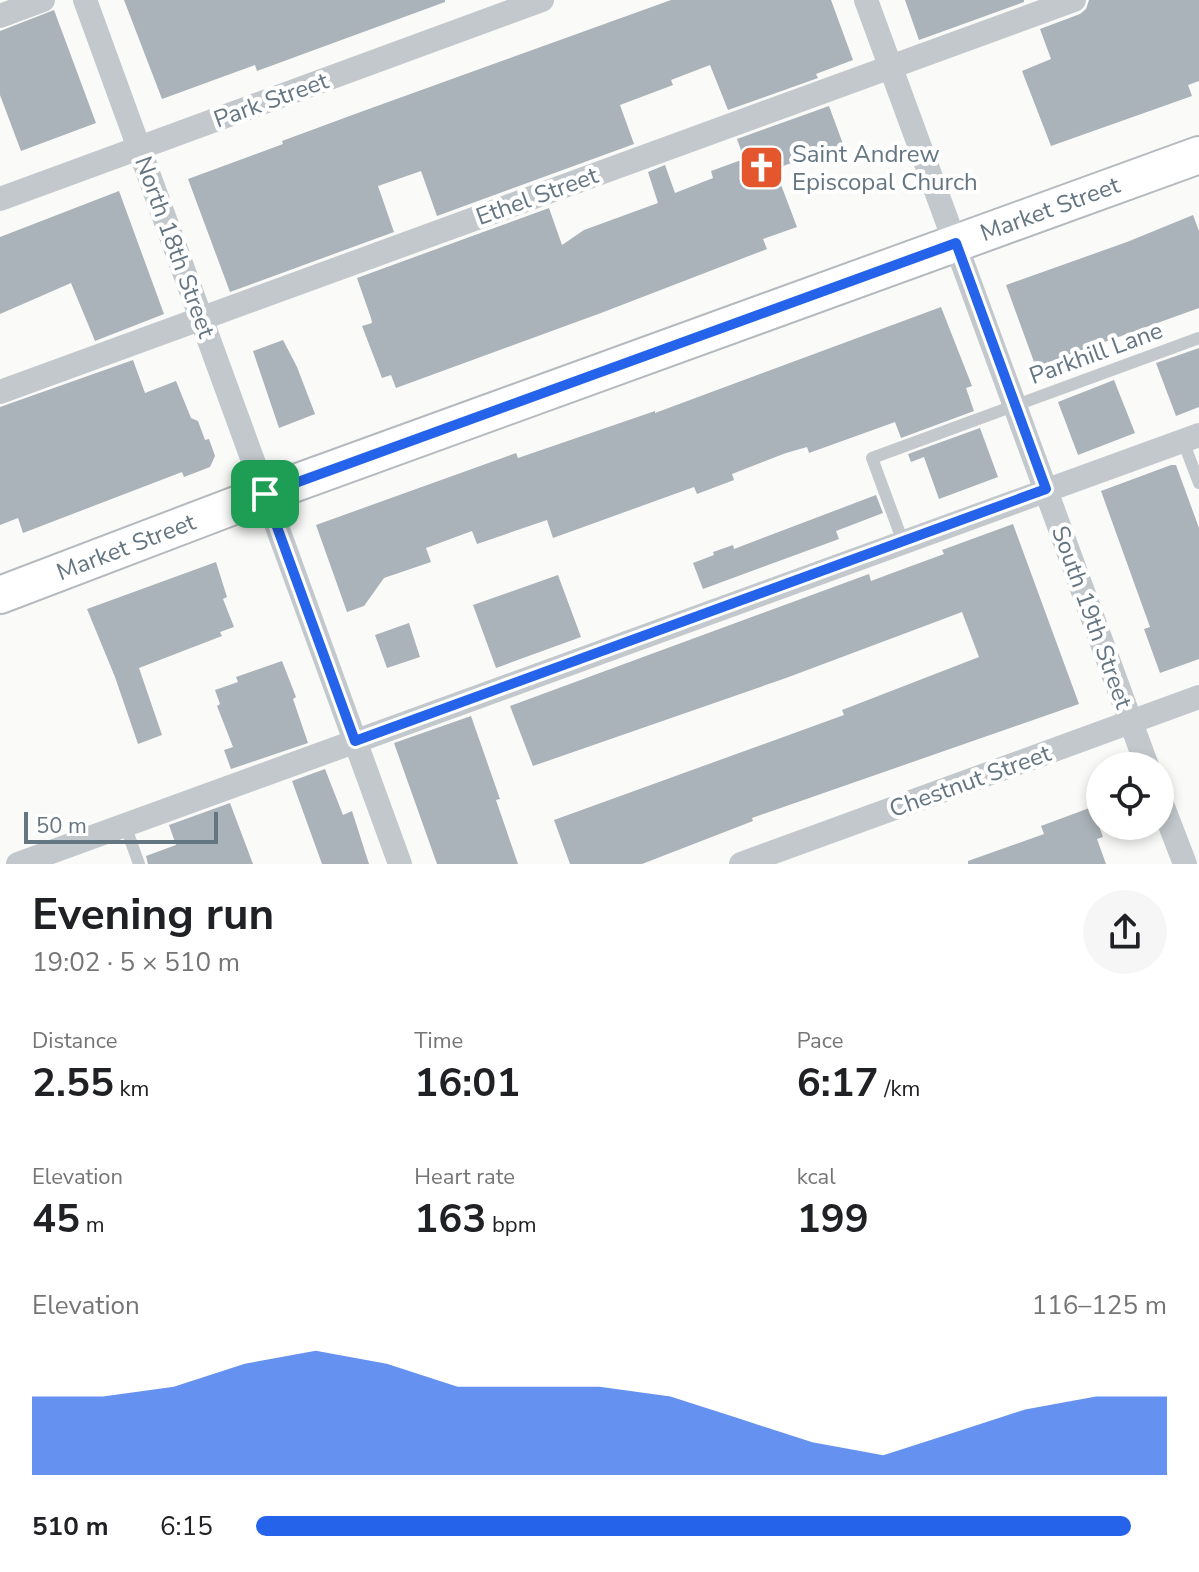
<!DOCTYPE html>
<meta charset="utf-8">
<style>
body{margin:0;font-family:"Nunito Sans",sans-serif;background:#f6f6f6;color:#202124;height:100vh;display:flex;flex-direction:column;font-size:30px;white-space:nowrap}
*{box-sizing:border-box;margin:0}
p{font-size:26px;color:#757577}
.icon{flex:none;width:44px;height:44px;fill:none;stroke:currentColor;stroke-width:2;stroke-linecap:round;stroke-linejoin:round}
.map{position:relative;height:864px;overflow:hidden}
.sheet{display:flex;flex-direction:column;background:#fff;flex:1}
.sheet>*{flex:none}
.buttons{position:absolute;left:1086px;top:752px;display:grid;gap:16px}
.buttons a{display:grid;place-items:center;width:88px;height:88px;border-radius:50%;background:#fff;box-shadow:0 4px 12px #0003;font-size:40px}
.scale{position:absolute;left:24px;bottom:20px;width:194px;box-sizing:border-box;padding-left:8px;border:4px solid #657683;border-top:0;font-size:22px;line-height:28px;white-space:nowrap;color:#657683;-webkit-text-stroke:6px #fff;paint-order:stroke}
.pin{position:absolute;display:grid;place-items:center;width:68px;height:68px;color:#fff;margin:-34px;border-radius:16px;box-shadow:0 4px 12px #0006}
.round{display:grid;place-items:center;flex:none;width:84px;height:84px;border-radius:42px;background:#f6f6f6}
.headline{display:flex;align-items:center;justify-content:space-between;height:136px;padding:0 32px}
h1{font-size:44px;font-weight:700;line-height:60px}
.metrics{display:grid;grid-template-columns:repeat(3,1fr);gap:12px;height:136px;padding:8px 32px}
.metrics div{display:grid;align-content:center}
.metrics b{font-size:40px;font-weight:700}
.metrics small{font-size:22px;font-weight:400}
.metrics p{font-size:22px}
.chart{height:224px;padding:16px 32px}
.chart p{display:flex;justify-content:space-between}
.chart svg{width:100%;height:144px;margin-top:8px;fill:#2563eb;opacity:.7}
ul{padding:0 32px;list-style:none;font-size:26px}
li{display:grid;grid-template-columns:128px 96px 1fr;align-items:center;height:60px}
li i{height:20px;border-radius:10px;background:#2563eb}
.map>svg:first-child{display:block}
</style>
<div class="map">
<svg width="1199" height="864" viewBox="0 0 1199 864">
<rect width="100%" height="100%" fill="#fafaf8"/>
<g fill="#aab3b9">
<polygon points="124,0 445,0 445,2 257,71 255,65 162,99"/>
<polygon points="671,0 831,0 853,60 816,74 818,78 728,110 710,65 671,80 673,85 620,105 634,144 437,216 421,171 378,186 394,232 230,292 188,179 283,144 282,141 355,114"/>
<polygon points="905,0 1024,0 1024,2 919,40"/>
<polygon points="1089,0 1199,0 1199,81 1188,85 1192,96 1051,146 1022,71 1051,59 1040,29 1080,14 1086,9"/>
<polygon points="54,10 96,123 21,151 0,95 0,31"/>
<polygon points="829,106 843,144 775,169 797,227 763,239 767,249 601,313 396,388 391,375 382,378 362,326 372,323 371,318 357,278 549,208 562,245 584,230 658,203 648,172 665,165 675,193 713,178 711,171 744,159 737,139"/>
<polygon points="119,191 164,314 95,341 71,283 0,314 0,237"/>
<polygon points="1193,215 1199,231 1199,308 1038,366 1037,361 1034,362 1006,285 1127,242"/>
<polygon points="941,307 972,386 966,388 974,411 901,438 895,422 809,453 807,447 786,453 732,474 734,480 697,494 694,487 553,538 547,520 477,544 472,531 426,548 431,562 384,578 364,606 347,612 316,525 516,453 518,458 655,411 655,413"/>
<polygon points="283,340 297,367 315,414 279,428 253,351"/>
<polygon points="1199,348 1199,407 1176,416 1156,363"/>
<polygon points="133,360 145,393 176,381 191,418 198,421 205,440 209,439 215,456 210,467 184,477 182,472 23,533 18,518 0,525 0,407"/>
<polygon points="1114,380 1135,433 1078,455 1058,402"/>
<polygon points="980,428 998,477 939,499 924,457 911,462 908,454"/>
<polygon points="1171,465 1176,465 1199,528 1199,659 1160,673 1144,629 1150,627 1101,491"/>
<polygon points="876,495 883,513 836,531 839,539 703,589 693,563 714,555 713,552 733,545 734,549"/>
<polygon points="1013,524 1079,704 752,818 753,821 642,864 570,864 554,820 844,715 842,710 979,657 962,612 786,678 533,766 510,706 869,574 871,581 895,572 944,554 942,550"/>
<polygon points="216,562 227,597 223,599 234,627 220,632 222,636 139,668 162,735 138,744 115,677 87,609"/>
<polygon points="558,575 581,637 496,668 473,605"/>
<polygon points="409,623 420,657 387,668 375,635"/>
<polygon points="282,661 296,697 293,699 308,743 231,769 224,750 233,747 217,706 220,704 215,690 238,682 236,677"/>
<polygon points="471,716 500,799 496,800 518,864 437,864 394,743"/>
<polygon points="325,769 343,815 352,811 369,864 322,864 292,781"/>
<polygon points="230,803 253,864 148,864 146,856 176,845 169,825"/>
<polygon points="1092,807 1103,837 1097,839 1106,864 968,864 968,861 1044,834 1041,826"/>
</g>
<g fill="none" stroke-linecap="round" stroke-linejoin="round">
<defs>
<polyline id="primary" points="0,595 265,494 1199,155"/>
</defs>
<use href="#primary" stroke="#b5babe" stroke-width="40"/>
<g stroke="#c3c8cc" stroke-width="12">
<polyline points="1183,441 1199,483"/>
<polyline points="903,542 872,458 1199,338"/>
<polyline points="125,825 139,864"/>
</g>
<g stroke="#c3c8cc" stroke-width="24">
<polyline points="85,0 400,864"/>
<polyline points="866,0 1147,766"/>
<polyline points="0,16 43,0"/>
<polyline points="0,199 542,0"/>
<polyline points="0,392 1074,0"/>
<polyline points="1160,799 1185,864"/>
<polyline points="18,864 1199,435"/>
<polyline points="741,864 1199,697"/>
</g>
<use href="#primary" stroke="#fff" stroke-width="36"/>
</g>
<g fill="none" stroke-linecap="round" stroke-linejoin="round">
<defs>
<polygon id="route" points="956,243 1046,489 355,741 265,494"/>
</defs>
<use href="#route" stroke="#fff" stroke-width="16"/>
<use href="#route" stroke="#2563eb" stroke-width="10"/>
</g>
<defs>
<symbol id="church-square" viewBox="-11 -11 22 22"><rect x="-9" y="-9" width="18" height="18" rx="4" fill="#e4572e" stroke="#fff"/><path d="M-1.2-6h2.4v3.5h3.3v2.4h-3.3V6h-2.4V-.1h-3.3v-2.4h3.3Z" fill="#fff"/></symbol>
</defs>
<g fill-rule="evenodd">
<use href="#church-square" x="736" y="142" width="51" height="51"/>
</g>
<g text-anchor="middle" dominant-baseline="central" stroke-width="8" stroke-linejoin="round" paint-order="stroke">
<g font-size="24" fill="#657683" stroke="#fff">
<text transform="translate(271 100) rotate(-20)">Park Street</text>
<text transform="translate(537 196) rotate(-20)">Ethel Street</text>
<text transform="translate(1050 209) rotate(-20)">Market Street</text>
<text transform="translate(175 247) rotate(70)">North 18th Street</text>
<text transform="translate(1096 353) rotate(-20)">Parkhill Lane</text>
<text transform="translate(126 547) rotate(-21)">Market Street</text>
<text transform="translate(1092 617) rotate(70)">South 19th Street</text>
<text transform="translate(970 781) rotate(-20)">Chestnut Street</text>
</g>
<g font-size="24" fill="#657683" stroke="#fff" text-anchor="start">
<text x="792" y="154">Saint Andrew<tspan x="792" dy="28">Episcopal Church</tspan></text>
</g>
</g>
</svg>
<div class="buttons">
<a><svg class="icon" aria-label="locate" viewBox="0 0 24 24"><circle cx="12" cy="12" r="6"/><path d="M12 2v4M12 18v4M2 12h4M18 12h4"/></svg></a>
</div>
<div class="scale">50 m</div>
<div class="pin" style="left:265px;top:494px;background:#1e9e55"><svg class="icon" aria-label="arrive" viewBox="0 0 24 24"><path d="M6 21V4h12l-3 4 3 4H6"/></svg></div>
</div>
<section class="sheet">
<div class="headline"><div><h1>Evening run</h1><p>19:02 · 5 × 510 m</p></div><a class="round"><svg class="icon" aria-label="share" viewBox="0 0 24 24"><path d="M12 15V3M7 8l5-5 5 5M5 13v7h14v-7"/></svg></a></div>
<div class="metrics">
<div><p>Distance</p><b>2.55<small> km</small></b></div>
<div><p>Time</p><b>16:01</b></div>
<div><p>Pace</p><b>6:17<small> /km</small></b></div>
</div>
<div class="metrics">
<div><p>Elevation</p><b>45<small> m</small></b></div>
<div><p>Heart rate</p><b>163<small> bpm</small></b></div>
<div><p>kcal</p><b>199</b></div>
</div>
<div class="chart"><p><span>Elevation</span>116–125 m</p>
<svg viewBox="0 0 160 44" preserveAspectRatio="none"><path d="M0 44V20L10 20L20 17L30 10L40 6L50 10L60 17L70 17L80 17L90 20L100 27L110 34L120 38L130 31L140 24L150 20L160 20V44z"/></svg>
</div>
<ul>
<li><b>510 m</b>6:15<i style="width:96%"></i></li>
</ul>
</section>
